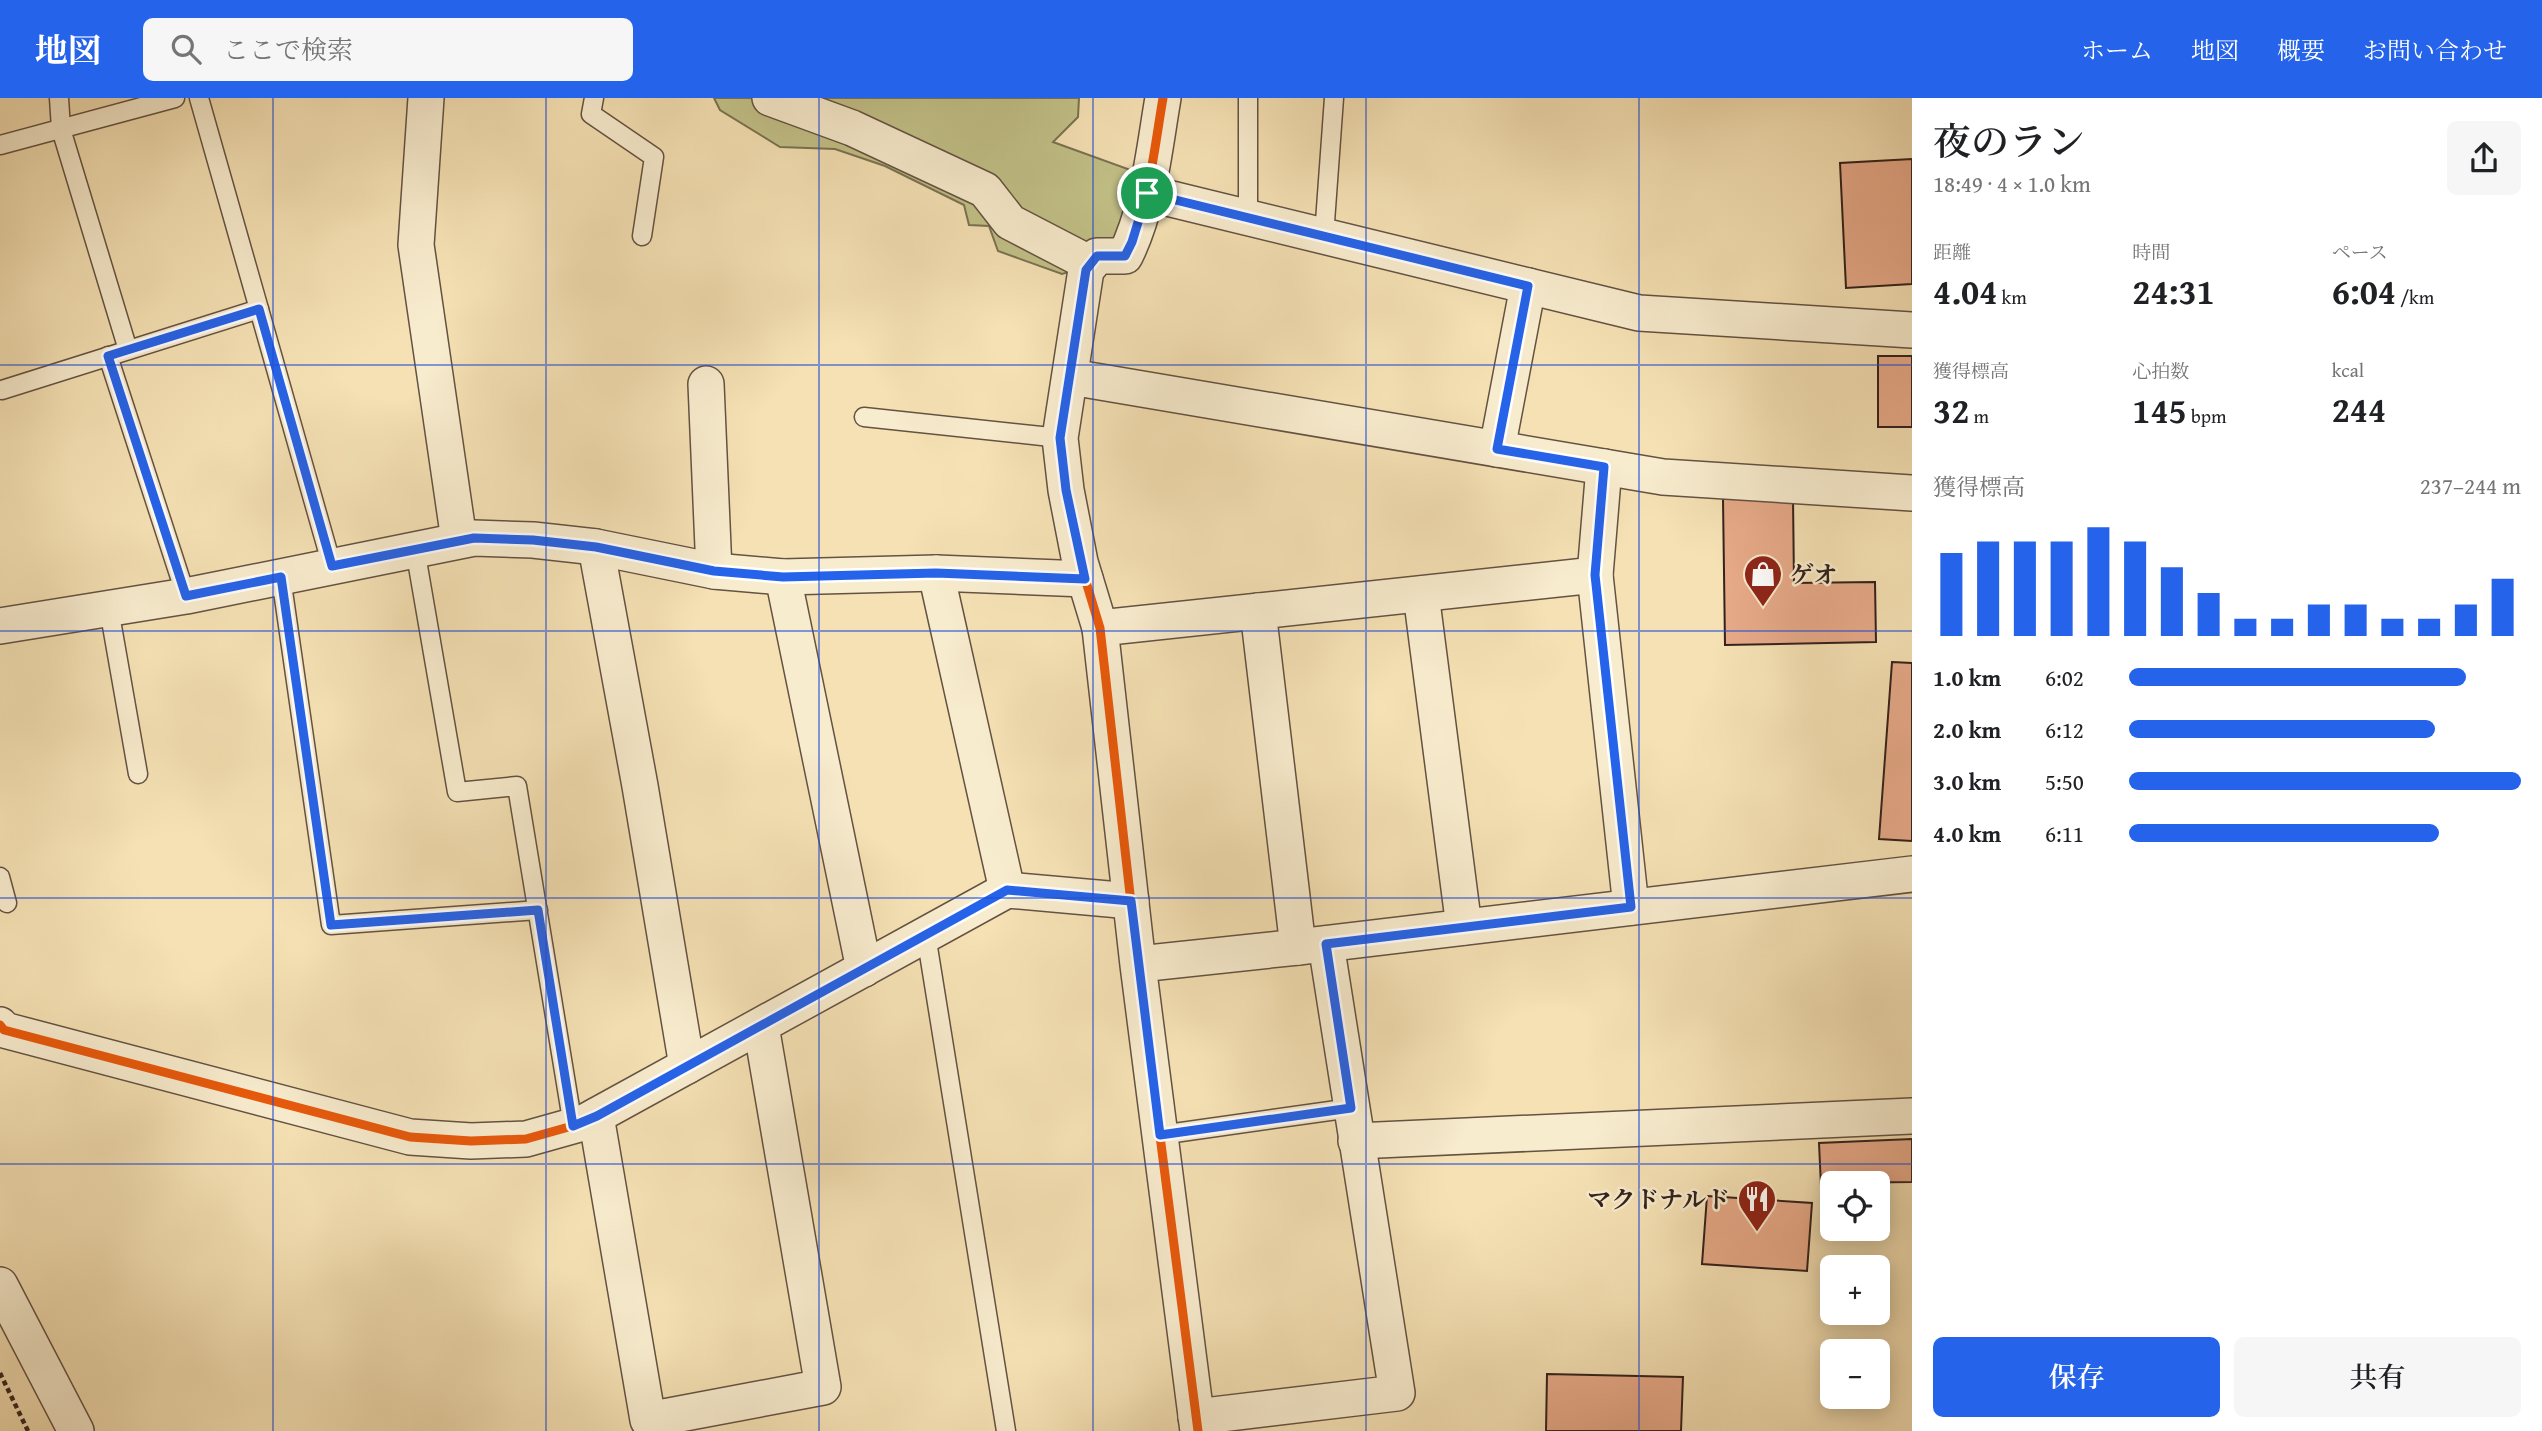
<!DOCTYPE html>
<html lang="ja">
<meta charset="utf-8">
<style>
body{margin:0;font-family:"Gentium Book Plus","Noto Serif JP",serif;background:#f6f6f6;color:#202124;height:100vh;display:flex;flex-direction:column;font-size:26px;white-space:nowrap}
*{box-sizing:border-box;margin:0}
p{font-size:23px;color:#757577}
.icon{flex:none;width:38px;height:38px;fill:none;stroke:currentColor;stroke-width:2;stroke-linecap:round;stroke-linejoin:round}
.map{position:relative;flex:1;overflow:hidden}
.side{display:flex;flex-direction:column;background:#fff;width:630px}
.side>*{flex:none}
.controls{position:absolute;left:1820px;top:1073px;display:grid;gap:14px}
.controls a{display:grid;place-items:center;width:70px;height:70px;border-radius:10px;background:#fff;box-shadow:0 4px 18px #0003;font-size:35px}
.pin{position:absolute;display:grid;place-items:center;width:60px;height:60px;color:#fff;margin:-30px;border:4px solid #fff;border-radius:50%;box-shadow:0 2px 7px #0007}
.round{display:grid;place-items:center;flex:none;width:74px;height:74px;border-radius:10px;background:#f6f6f6}
.summary{display:flex;align-items:center;justify-content:space-between;height:119px;padding:0 21px}
h1{font-size:38px;font-weight:600;line-height:52px}
.stats{display:grid;grid-template-columns:repeat(3,1fr);gap:10px;height:119px;padding:7px 21px}
.stats div{display:grid;align-content:center}
.stats b{font-size:35px;font-weight:600}
.stats small{font-size:19px;font-weight:400}
.stats p{font-size:19px}
.chart{height:196px;padding:14px 21px}
.chart p{display:flex;justify-content:space-between}
.chart svg{width:100%;height:126px;margin-top:7px;stroke:#2563eb;stroke-width:6}
.action{display:flex;gap:14px;margin-top:auto;padding:14px 21px}
.action a{flex:1;height:80px;border-radius:10px;background:#2563eb;color:#fff;font-size:28px;font-weight:600;line-height:80px;text-align:center}
.action a+a{background:#f6f6f6;color:#202124}
ul{padding:0 21px;list-style:none;font-size:23px}
li{display:grid;grid-template-columns:112px 84px 1fr;align-items:center;height:52px}
li i{height:18px;border-radius:9px;background:#2563eb}
header{display:flex;align-items:center;gap:42px;box-sizing:border-box;height:98px;padding:0 35px;background:#2563eb;color:#fff}
header strong{font-size:33px}
nav{display:flex;gap:38px;margin-inline-start:auto;font-size:24px}
.search{width:490px;height:63px;background:#f6f6f6;display:flex;align-items:center;gap:18px;box-sizing:border-box;padding:0 24px;border-radius:10px;color:#757577;font-size:26px}
main{display:flex;flex:1;min-height:0}
.map>svg:first-child{display:block}
</style>
<header>
<strong>地図</strong>
<div class="search"><svg class="icon" aria-label="search" viewBox="0 0 24 24"><circle cx="10" cy="10" r="6"/><path d="M15 15l6 6"/></svg>ここで検索</div>
<nav><a>ホーム</a><a>地図</a><a>概要</a><a>お問い合わせ</a></nav>
</header>
<main>
<div class="map">
<svg width="1912" height="1333" viewBox="0 0 1912 1333">
<rect width="100%" height="100%" fill="#f5e1b4"/>
<filter id="stains"><feTurbulence type="fractalNoise" baseFrequency=".00286" numOctaves="4"/><feColorMatrix values="0 0 0 0 .2 0 0 0 0 .09 0 0 0 0 .02 0 0 0 .5 -.17"/></filter>
<radialGradient id="worn" r=".72"><stop offset=".6" stop-color="#630" stop-opacity="0"/><stop offset="1" stop-color="#630" stop-opacity=".3"/></radialGradient>
<polygon fill="#c2c188" stroke="#7a7252" stroke-width="2" points="714,0 1079,0 1078,19 1053,44 1150,79 1125,158 1062,176 998,153 989,128 969,127 964,107 885,68 835,51 780,49 720,12"/>
<g fill="#e7aa89" stroke="#33221c" stroke-width="2">
<polygon points="1912,61 1912,186 1846,190 1840,65"/>
<rect x="1878" y="258" width="34" height="71"/>
<polygon points="1793,400 1794,485 1875,484 1876,544 1725,547 1723,401"/>
<polygon points="1892,564 1912,565 1912,743 1879,741"/>
<polygon points="1912,1041 1912,1084 1832,1085 1832,1088 1821,1088 1819,1045"/>
<polygon points="1707,1098 1812,1105 1807,1173 1702,1166"/>
<polygon points="1547,1276 1683,1279 1681,1333 1546,1333"/>
</g>
<g fill="none" stroke-linecap="round" stroke-linejoin="round">
<defs>
<g id="service">
<polyline points="59,0 61,31 128,252"/>
<polyline points="199,0 332,468"/>
<polyline points="594,0 591,16 654,59 642,138"/>
<polyline points="0,47 175,0"/>
<polyline points="1248,119 1248,0"/>
<polyline points="1324,138 1334,0"/>
<polyline points="108,258 186,498"/>
<polyline points="2,292 259,211"/>
<polyline points="864,319 1060,340"/>
<polyline points="415,451 457,694 517,688 573,1028"/>
<polyline points="281,479 331,827 538,812"/>
<polyline points="109,511 138,676"/>
<polyline points="0,779 7,805"/>
<polyline points="926,837 1006,1333"/>
<polyline points="1160,1037 1351,1010"/>
</g>
<g id="minor">
<polyline points="426,0 416,147 459,442"/>
<polyline points="770,0 852,30 985,92 1010,124 1091,166"/>
<path d="M1163,0C1154,52 1149,110 1125,158H1097L1086,172L1060,340L1066,392L1080,464L1100,530L1138,867L1198,1333"/>
<polyline points="1147,95 1639,215 1912,232"/>
<polyline points="1071,279 1663,379 1912,395"/>
<polyline points="706,286 714,473"/>
<polyline points="1497,351 1528,188"/>
<polyline points="1604,369 1595,477 1631,809"/>
<polyline points="596,449 640,688 687,968"/>
<polyline points="936,475 1007,792"/>
<polyline points="783,479 864,871"/>
<polyline points="1421,496 1464,829"/>
<polyline points="1258,513 1298,849"/>
<polyline points="0,528 186,498 474,440 533,442 596,449 714,473 783,479 936,475 1085,481"/>
<polyline points="1100,530 1595,477"/>
<polyline points="1139,866 1298,849 1912,776"/>
<polyline points="0,927 4,932 410,1039 471,1043 526,1041 583,1025 1007,792 1131,803"/>
<polyline points="596,1018 648,1322 823,1289 761,928"/>
<polyline points="1356,1043 1912,1018"/>
<polyline points="0,1187 76,1333"/>
<polyline points="1196,1319 1397,1295 1326,846"/>
</g>
</defs>
<use href="#service" stroke="#645242" stroke-width="21"/>
<use href="#minor" stroke="#645242" stroke-width="38"/>
<polyline stroke="#33221c" stroke-width="4.5" stroke-dasharray="5 3.5" stroke-linecap="butt" points="0,1275 28,1333"/>
<use href="#service" stroke="#f8ecce" stroke-width="18"/>
<use href="#minor" stroke="#f8ecce" stroke-width="35"/>
<defs>
<g id="cycleway">
<path d="M1163,0C1154,52 1149,110 1125,158H1097L1086,172L1060,340L1066,392L1080,464L1100,530L1138,867L1198,1333"/>
<polyline points="0,927 4,932 410,1039 471,1043 526,1041 583,1025 1007,792 1131,803"/>
</g>
</defs>
<use href="#cycleway" stroke="#f8ecce" stroke-width="13"/>
<use href="#cycleway" stroke="#e8590c" stroke-width="9"/>
</g>
<g fill="none" stroke-linecap="round" stroke-linejoin="round">
<defs>
<polygon id="route" points="1147,95 1528,188 1497,351 1604,369 1595,477 1631,809 1326,846 1351,1010 1160,1037 1131,803 1007,792 597,1018 573,1028 538,812 331,827 281,479 186,498 108,258 259,211 332,468 474,440 533,442 596,449 714,473 783,479 936,475 1085,481 1066,392 1060,340 1086,172 1097,158 1125,158 1132,144"/>
</defs>
<use href="#route" stroke="#fff" stroke-width="14"/>
<use href="#route" stroke="#2563eb" stroke-width="9"/>
</g>
<path fill="none" stroke="#1d4ed8" stroke-width="2" stroke-opacity="0.55" d="M273,0V1333M546,0V1333M819,0V1333M1093,0V1333M1366,0V1333M1639,0V1333M0,267H1912M0,533H1912M0,800H1912M0,1066H1912"/>
<defs>
<symbol id="shop-pin" viewBox="-11 -11 22 30"><path d="M0 17L-7.5 6A9.5 9.5 0 1 1 7.5 6Z" fill="#8f2418" stroke="#f8ecce"/><path d="M-5-2.5h2.3a2.7 3.5 0 0 1 5.4 0H5L5.5 6h-11ZM-1.5-2.5h3a1.5 2.3 0 0 0-3 0Z" fill="#fff"/></symbol>
<symbol id="restaurant-pin" viewBox="-11 -11 22 30"><path d="M0 17L-7.5 6A9.5 9.5 0 1 1 7.5 6Z" fill="#8f2418" stroke="#f8ecce"/><path d="M-5-6h1v4h1v-4h1v4h1v-4h1v5L-1.5 .5V6h-2V.5L-5-1ZM5-6V6H3V1.5H1.5Q1.5-4 5-6Z" fill="#fff"/></symbol>
</defs>
<g fill-rule="evenodd">
<use href="#shop-pin" x="1741" y="454" width="44" height="60"/>
<use href="#restaurant-pin" x="1735" y="1079" width="44" height="60"/>
</g>
<g text-anchor="middle" dominant-baseline="central" stroke-width="5" stroke-linejoin="round" paint-order="stroke">
<g font-size="24" font-weight="bold" fill="#33221c" stroke="#f8ecce" text-anchor="start">
<text x="1790" y="476">ゲオ</text>
<text x="1730" y="1101" text-anchor="end">マクドナルド</text>
</g>
</g>
<rect width="100%" height="100%" filter="url(#stains)"/>
<rect width="100%" height="100%" fill="url(#worn)"/>
</svg>
<div class="controls">
<a><svg class="icon" aria-label="locate" viewBox="0 0 24 24"><circle cx="12" cy="12" r="6"/><path d="M12 2v4M12 18v4M2 12h4M18 12h4"/></svg></a>
<a>+</a>
<a>−</a>
</div>
<div class="pin" style="left:1147px;top:95px;background:#1e9e55"><svg class="icon" aria-label="arrive" viewBox="0 0 24 24"><path d="M6 21V4h12l-3 4 3 4H6"/></svg></div>
</div>
<section class="side">
<div class="summary"><div><h1>夜のラン</h1><p>18:49 · 4 × 1.0 km</p></div><a class="round"><svg class="icon" aria-label="share" viewBox="0 0 24 24"><path d="M12 15V3M7 8l5-5 5 5M5 13v7h14v-7"/></svg></a></div>
<div class="stats">
<div><p>距離</p><b>4.04<small> km</small></b></div>
<div><p>時間</p><b>24:31</b></div>
<div><p>ペース</p><b>6:04<small> /km</small></b></div>
</div>
<div class="stats">
<div><p>獲得標高</p><b>32<small> m</small></b></div>
<div><p>心拍数</p><b>145<small> bpm</small></b></div>
<div><p>kcal</p><b>244</b></div>
</div>
<div class="chart"><p><span>獲得標高</span>237–244 m</p>
<svg viewBox="0 0 160 44" preserveAspectRatio="none"><path d="M5 44V15M15 44V11M25 44V11M35 44V11M45 44V6M55 44V11M65 44V20M75 44V29M85 44V38M95 44V38M105 44V33M115 44V33M125 44V38M135 44V38M145 44V33M155 44V24"/></svg>
</div>
<ul>
<li><b>1.0 km</b>6:02<i style="width:86%"></i></li>
<li><b>2.0 km</b>6:12<i style="width:78%"></i></li>
<li><b>3.0 km</b>5:50<i style="width:100%"></i></li>
<li><b>4.0 km</b>6:11<i style="width:79%"></i></li>
</ul>
<div class="action"><a>保存</a><a>共有</a></div>
</section>
</main>
